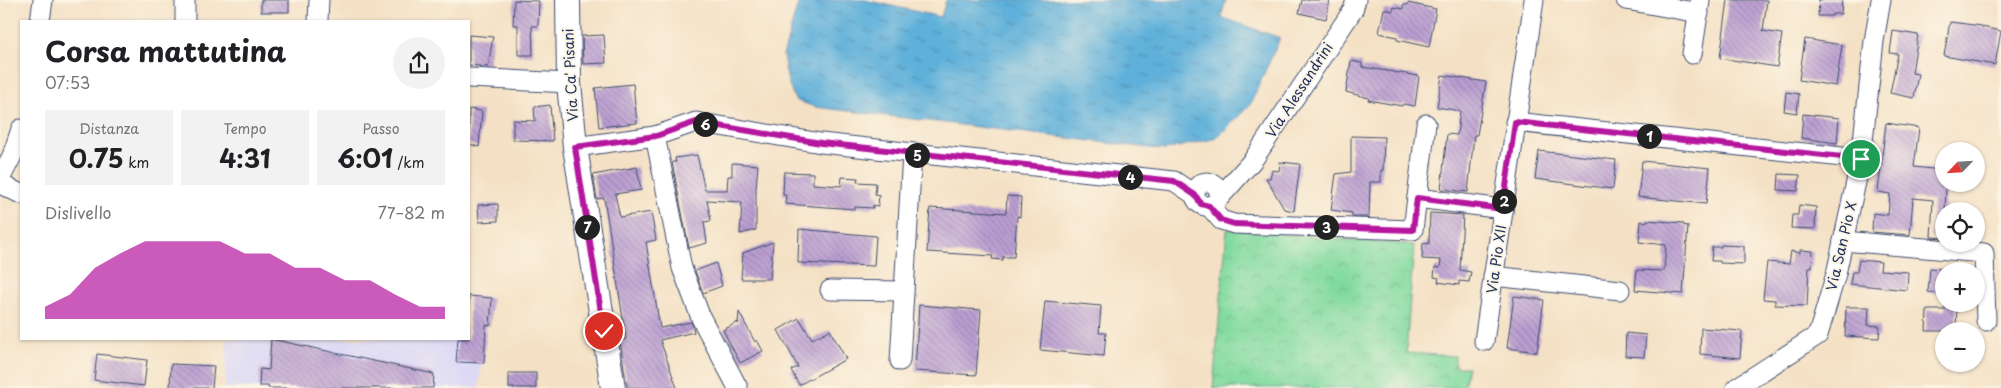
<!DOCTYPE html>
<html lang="it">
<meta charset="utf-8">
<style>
body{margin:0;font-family:"Playpen Sans",sans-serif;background:#f2f2f2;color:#202124;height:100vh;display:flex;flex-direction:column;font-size:19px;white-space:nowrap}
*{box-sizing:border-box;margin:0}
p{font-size:16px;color:#757577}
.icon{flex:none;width:28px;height:28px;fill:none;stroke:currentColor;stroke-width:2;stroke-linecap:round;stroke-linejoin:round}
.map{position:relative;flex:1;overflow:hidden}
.details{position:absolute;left:20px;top:20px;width:450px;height:320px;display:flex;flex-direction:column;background:#fff;border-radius:0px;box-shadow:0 1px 4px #0004}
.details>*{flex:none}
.needle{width:32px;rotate:245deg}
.tools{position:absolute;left:1935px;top:142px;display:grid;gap:10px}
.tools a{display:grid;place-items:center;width:50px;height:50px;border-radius:50%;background:#fff;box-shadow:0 1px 4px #0004;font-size:25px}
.pin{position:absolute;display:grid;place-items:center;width:42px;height:42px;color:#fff;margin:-21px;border:2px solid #fff;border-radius:50%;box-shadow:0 1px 5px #0007}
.km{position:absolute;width:25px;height:25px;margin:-12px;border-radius:50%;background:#222;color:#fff;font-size:14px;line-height:25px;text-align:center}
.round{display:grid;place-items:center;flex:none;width:52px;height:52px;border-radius:26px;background:#f2f2f2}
.overview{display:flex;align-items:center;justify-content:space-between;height:85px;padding:0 25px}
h1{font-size:28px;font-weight:700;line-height:38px}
.figures{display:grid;grid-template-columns:repeat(3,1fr);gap:8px;height:85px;padding:5px 25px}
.figures div{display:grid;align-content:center;border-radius:0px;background:#f2f2f2;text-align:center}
.figures b{font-size:25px;font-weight:700}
.figures small{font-size:14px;font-weight:400}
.figures p{font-size:14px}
.chart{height:140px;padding:10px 25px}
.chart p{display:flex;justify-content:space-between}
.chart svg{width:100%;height:90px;margin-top:5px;fill:#b5179e;opacity:.7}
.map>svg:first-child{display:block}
</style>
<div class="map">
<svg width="2001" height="388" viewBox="0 0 2001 388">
<defs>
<pattern id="park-crowns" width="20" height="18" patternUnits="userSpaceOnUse" patternTransform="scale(1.25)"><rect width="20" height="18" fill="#80da9f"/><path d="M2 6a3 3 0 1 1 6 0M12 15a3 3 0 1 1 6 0" fill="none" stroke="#6ebb8b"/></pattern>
<pattern id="water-ripples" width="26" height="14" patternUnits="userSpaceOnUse" patternTransform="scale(1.25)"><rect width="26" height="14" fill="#5fb0da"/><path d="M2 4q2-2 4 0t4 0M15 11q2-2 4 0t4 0" fill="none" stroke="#4e90b4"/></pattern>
<pattern id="building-back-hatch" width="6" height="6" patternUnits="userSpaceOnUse" patternTransform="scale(1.25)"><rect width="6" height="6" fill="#bb9fd2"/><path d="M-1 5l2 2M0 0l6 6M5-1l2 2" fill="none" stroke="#9782ae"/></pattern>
</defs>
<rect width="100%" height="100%" fill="#fcf5e5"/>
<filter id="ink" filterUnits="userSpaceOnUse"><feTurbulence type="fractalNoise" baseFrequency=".02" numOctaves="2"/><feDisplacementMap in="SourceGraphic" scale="10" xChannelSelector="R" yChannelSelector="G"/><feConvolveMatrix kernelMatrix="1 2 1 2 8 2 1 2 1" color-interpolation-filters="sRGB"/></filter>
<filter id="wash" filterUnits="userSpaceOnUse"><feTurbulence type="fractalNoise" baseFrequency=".0096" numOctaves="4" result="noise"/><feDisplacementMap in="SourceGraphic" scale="20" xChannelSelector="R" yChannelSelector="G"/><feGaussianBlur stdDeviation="1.12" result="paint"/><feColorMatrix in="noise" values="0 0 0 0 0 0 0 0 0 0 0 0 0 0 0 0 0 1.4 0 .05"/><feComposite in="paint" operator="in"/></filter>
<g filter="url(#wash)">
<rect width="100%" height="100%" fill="#f4e1c5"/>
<polygon fill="#d9d6f7" points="469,336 486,338 484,364 481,364 479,388 225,388 227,339 469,339"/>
<polygon fill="url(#park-crowns)" stroke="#4e847e" points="1227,229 1414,245 1406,353 1455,356 1455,367 1468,367 1464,388 1213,388"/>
<polygon fill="url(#water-ripples)" stroke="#3d709c" points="799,0 865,0 941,17 946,0 1226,0 1221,17 1280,38 1250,105 1217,138 1165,150 815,107 795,100 788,82 783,56"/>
<g id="blocks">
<g fill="url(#building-back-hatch)">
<rect x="261" y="0" width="28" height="12"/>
<polygon points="514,0 539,1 538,26 532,26 533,55 518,55 518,25 513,25"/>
<polygon points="1302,0 1330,0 1326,19 1299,13"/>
<polygon points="1728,0 1767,0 1763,31 1782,34 1777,67 1720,58"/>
<polygon points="1819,0 1842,0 1841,14 1832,14 1832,16 1818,16"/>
<polygon points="1408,3 1436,9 1429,47 1397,40 1397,37 1379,33 1384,9 1393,11 1394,7 1403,9 1403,5 1407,5"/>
<polygon points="1950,22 1982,26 1982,27 2001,31 1995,65 1944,56"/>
<polygon points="1893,31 1918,35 1912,73 1918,74 1914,98 1890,93 1898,54 1890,53"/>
<polygon points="469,35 493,37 488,67 469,65"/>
<polygon points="604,35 606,63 583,64 582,36"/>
<polygon points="1805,39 1842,45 1836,86 1799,80"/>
<polygon points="1351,61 1362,63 1362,67 1419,76 1415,106 1403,104 1402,106 1368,100 1369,98 1346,92"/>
<polygon points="1442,75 1486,82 1477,135 1474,135 1468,192 1441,189 1447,134 1457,135 1460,111 1437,107"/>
<polygon points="633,84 637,123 599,127 595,88"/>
<polygon points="1786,92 1799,94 1797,113 1784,111"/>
<polygon points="550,105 553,141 513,140 513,120 535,121 534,107"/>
<polygon points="469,109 482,111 479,147 469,144"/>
<polygon points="1803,114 1839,118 1837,143 1801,138"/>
<polygon points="1886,123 1919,128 1914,167 1942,170 1941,185 1946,186 1944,238 1931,237 1933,200 1913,198 1910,235 1872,232 1873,213 1888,215 1890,194 1878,192"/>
<polygon points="1351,136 1384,137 1383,170 1381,170 1381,182 1370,182 1369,217 1352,217 1352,213 1331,210 1336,174 1351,172"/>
<polygon points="1539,151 1616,160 1613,189 1535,179"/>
<polygon points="697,155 705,190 727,190 728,176 732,176 732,163 758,165 756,188 756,230 740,234 742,202 707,200 711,221 704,222 707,243 689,248 672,162 676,162 675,158"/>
<polygon points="1642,161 1710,168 1706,204 1638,197"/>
<polygon points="1280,162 1300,164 1294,211 1284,209 1266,178 1270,178 1272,170 1279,171"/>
<polygon points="637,167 641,190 615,194 620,217 651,212 656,240 646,242 660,328 691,322 693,327 694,332 660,340 677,388 628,388 626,381 620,341 626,339 612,247 604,198 597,199 593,175"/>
<polygon points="784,172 813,173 813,184 841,186 842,177 858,178 857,182 876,183 875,194 879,195 878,206 873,205 873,208 855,207 855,209 785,204 786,195 783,195"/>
<polygon points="1779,174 1800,175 1798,191 1778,190"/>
<polygon points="1007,196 1021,197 1020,217 1017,216 1014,257 1003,257 1003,260 992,259 993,256 927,252 930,208 1006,213"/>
<polygon points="498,204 498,221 479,222 478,205"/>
<polygon points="1799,205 1816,207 1815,229 1791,228 1792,215 1798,215"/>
<polygon points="1430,213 1463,215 1460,270 1471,272 1469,282 1459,281 1459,285 1438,282 1439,278 1434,277 1435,267 1440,268 1441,260 1422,259 1423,243 1429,244"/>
<polygon points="1647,220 1683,223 1683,225 1688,226 1683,294 1635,290 1637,270 1664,271 1666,245 1639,242 1641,221 1646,222"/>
<polygon points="799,229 876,236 874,266 798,263"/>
<polygon points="773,242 770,279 741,279 743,253"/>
<polygon points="1721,245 1744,246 1744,264 1720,263 1720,261 1711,261 1712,247 1721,247"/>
<polygon points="1800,250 1813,251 1812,267 1809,267 1807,306 1775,305 1775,300 1763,299 1767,262 1789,264 1791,251 1800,253"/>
<polygon points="1859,260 1881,262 1880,270 1908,272 1907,290 1850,284 1852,272 1857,272"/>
<polygon points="716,263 722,286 703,293 695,271"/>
<polygon points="1930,268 1944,269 1944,294 1928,292"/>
<polygon points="469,296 492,298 490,326 486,325 484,363 456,362 458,339 469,339"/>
<polygon points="1514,296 1544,300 1537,352 1507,348"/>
<polygon points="1045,301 1101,306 1099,333 1106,333 1104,356 1040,350"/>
<polygon points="1945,304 1957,304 1956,331 1926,331 1927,310 1945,310"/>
<polygon points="919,305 981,310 976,375 915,371"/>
<polygon points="1846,307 1869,307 1868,325 1880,326 1879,338 1845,336"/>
<polygon points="739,312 755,342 757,340 763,351 740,363 723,330 738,322 738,324"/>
<polygon points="799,318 812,339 830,330 846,359 799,385 791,370 798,367 778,330"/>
<polygon points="1701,328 1742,331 1740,358 1700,354"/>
<polygon points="1626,333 1646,335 1644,357 1625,356"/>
<polygon points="271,339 434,374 433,388 268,388 268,386 259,386 260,369 269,370"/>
<polygon points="97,354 147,360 144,386 94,380"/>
<polygon points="171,364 214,366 212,388 170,388"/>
<rect x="509" y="373" width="27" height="15"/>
</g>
</g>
</g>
<g filter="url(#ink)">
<use href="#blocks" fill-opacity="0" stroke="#3c4a6d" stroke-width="1"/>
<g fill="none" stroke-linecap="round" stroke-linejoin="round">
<defs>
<g id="minor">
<polyline points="1626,0 1699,13"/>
<polyline points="40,21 43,0"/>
<polyline points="185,21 185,0"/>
<polyline points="318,21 319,0"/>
<polyline points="1692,54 1700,1"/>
<polyline points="469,78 569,83"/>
<polyline points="1515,122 1861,159"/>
<polyline points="655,136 682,268 701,318 738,388"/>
<polyline points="575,147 655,136 696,122 821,143 1174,181 1195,195"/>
<polyline points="0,179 12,156 21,129"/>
<circle cx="1207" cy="194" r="12"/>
<polyline points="0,184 21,194"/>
<polyline points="1220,197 1253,160 1353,10 1356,0"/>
<polyline points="1417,198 1503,209"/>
<polyline points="1209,206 1221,220 1234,224 1413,230 1426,124"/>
<polyline points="1843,241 1984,253 1986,321"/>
<polyline points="1493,276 1620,290"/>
<polyline points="830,290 904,291"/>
<polyline points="1484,341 1534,0"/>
<polyline points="900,361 912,154"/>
<polyline points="1736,388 1818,335 1836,274 1861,159 1874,41 1881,0"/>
</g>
<polyline id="major" points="568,0 569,83 575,147 613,388"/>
</defs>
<use href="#minor" stroke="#3c4a6d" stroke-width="21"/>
<use href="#major" stroke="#3c4a6d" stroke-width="26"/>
<use href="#minor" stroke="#fff" stroke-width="19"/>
<use href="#major" stroke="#fff" stroke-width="24"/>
</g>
</g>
<g fill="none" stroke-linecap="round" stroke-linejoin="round" filter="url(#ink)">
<defs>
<polyline id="route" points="604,331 575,147 656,136 696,122 821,143 1174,181 1195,195 1201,204 1209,206 1221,220 1234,224 1413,230 1417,198 1503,209 1515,122 1861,159"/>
</defs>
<use href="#route" stroke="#fff" stroke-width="10"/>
<use href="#route" stroke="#b5179e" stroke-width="6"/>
</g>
<g text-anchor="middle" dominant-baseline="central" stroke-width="4" stroke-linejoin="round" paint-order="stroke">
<g font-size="14" fill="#1b2f5e" stroke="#fcf5e5">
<text transform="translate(570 75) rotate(-93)">Via Ca' Pisani</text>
<text transform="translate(1299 90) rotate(-57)">Via Alessandrini</text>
<text transform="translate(1841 246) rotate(-77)">Via San Pio X</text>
<text transform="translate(1496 259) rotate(-82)">Via Pio XII</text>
</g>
</g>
</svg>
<div class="tools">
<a><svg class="needle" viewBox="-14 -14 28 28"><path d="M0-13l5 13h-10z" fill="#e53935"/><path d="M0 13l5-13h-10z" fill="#757577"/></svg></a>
<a><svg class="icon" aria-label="locate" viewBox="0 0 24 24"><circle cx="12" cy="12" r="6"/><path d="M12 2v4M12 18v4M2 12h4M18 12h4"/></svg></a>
<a>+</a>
<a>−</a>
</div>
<div class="pin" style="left:1861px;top:159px;background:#1e9e55"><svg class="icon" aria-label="arrive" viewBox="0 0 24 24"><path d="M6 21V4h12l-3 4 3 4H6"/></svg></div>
<div class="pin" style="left:604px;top:331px;background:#d93025"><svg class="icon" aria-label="check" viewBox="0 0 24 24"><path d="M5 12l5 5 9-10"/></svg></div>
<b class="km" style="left:1649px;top:136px">1</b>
<b class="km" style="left:1504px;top:201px">2</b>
<b class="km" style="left:1326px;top:227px">3</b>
<b class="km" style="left:1130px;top:177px">4</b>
<b class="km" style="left:917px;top:155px">5</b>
<b class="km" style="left:705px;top:124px">6</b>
<b class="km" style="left:587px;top:227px">7</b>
<section class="details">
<div class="overview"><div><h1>Corsa mattutina</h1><p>07:53</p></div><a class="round"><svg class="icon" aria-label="share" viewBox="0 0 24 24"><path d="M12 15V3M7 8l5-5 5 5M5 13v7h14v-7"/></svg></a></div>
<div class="figures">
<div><p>Distanza</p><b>0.75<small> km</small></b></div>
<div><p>Tempo</p><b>4:31</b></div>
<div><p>Passo</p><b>6:01<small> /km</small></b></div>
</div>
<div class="chart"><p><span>Dislivello</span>77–82 m</p>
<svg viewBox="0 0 160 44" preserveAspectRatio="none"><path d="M0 44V38L10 32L20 19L30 12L40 6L50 6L60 6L70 6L80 12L90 12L100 19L110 19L120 25L130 25L140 32L150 38L160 38V44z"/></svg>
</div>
</section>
</div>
